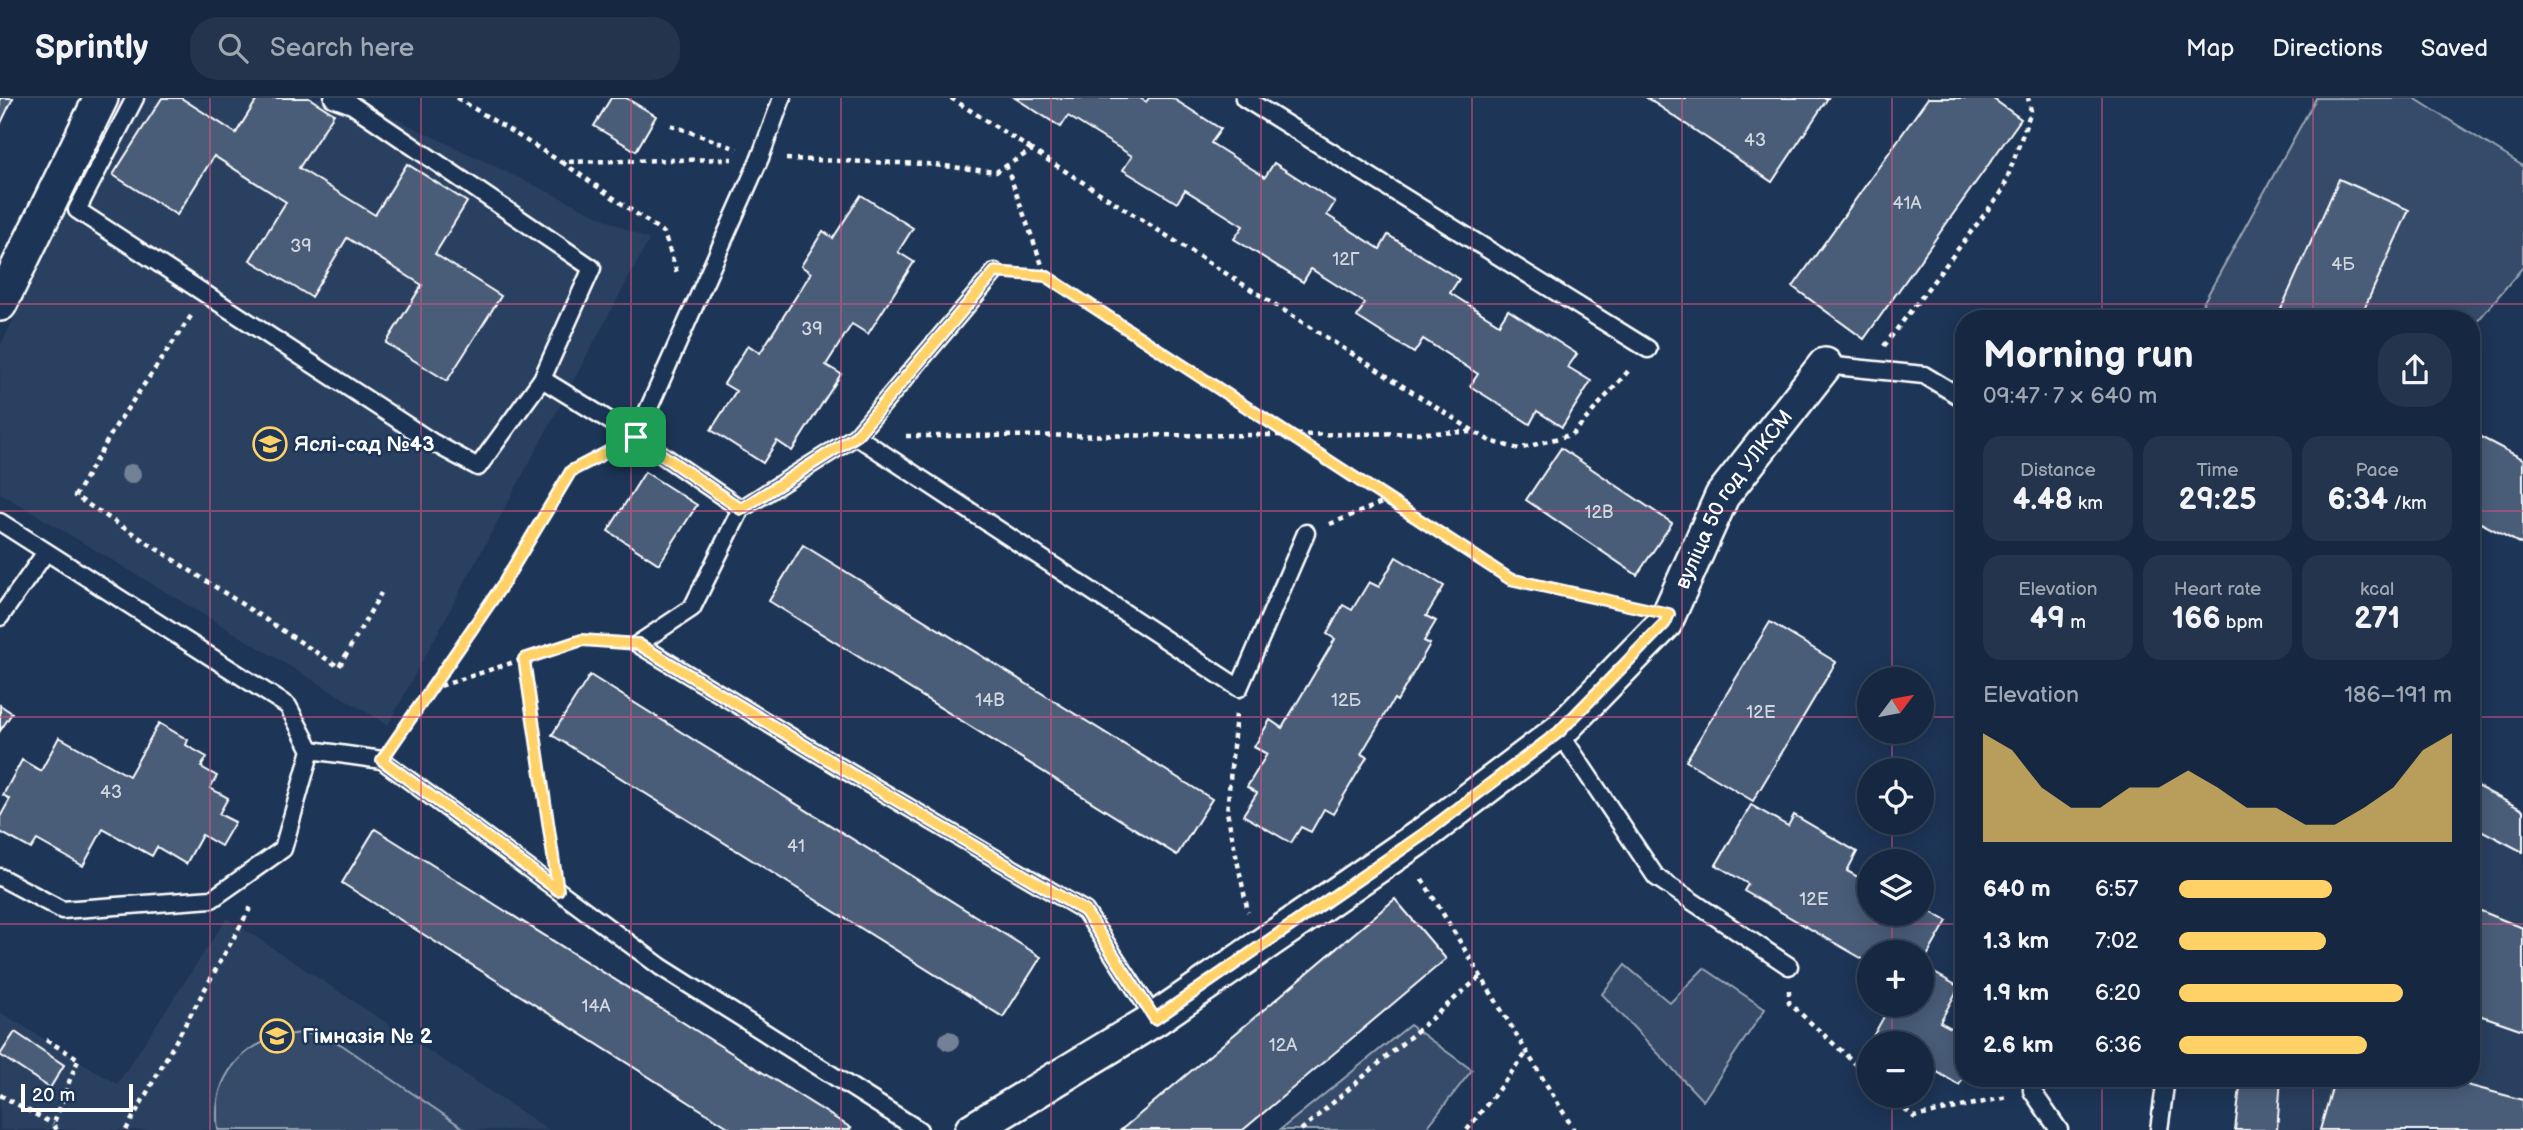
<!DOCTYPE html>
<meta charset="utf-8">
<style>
body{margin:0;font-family:"Balsamiq Sans",sans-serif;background:#23344c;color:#f1f3f6;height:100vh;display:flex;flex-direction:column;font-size:26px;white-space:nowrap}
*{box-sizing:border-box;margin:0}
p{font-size:23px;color:#9ea6b1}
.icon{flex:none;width:38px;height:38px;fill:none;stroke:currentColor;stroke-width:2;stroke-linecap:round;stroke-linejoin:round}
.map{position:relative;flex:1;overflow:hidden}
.sheet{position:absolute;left:1955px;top:212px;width:525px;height:777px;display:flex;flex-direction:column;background:#162841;border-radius:28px;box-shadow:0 4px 18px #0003,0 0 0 2px #35445a}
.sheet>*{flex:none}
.needle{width:46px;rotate:58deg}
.tools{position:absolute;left:1857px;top:569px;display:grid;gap:14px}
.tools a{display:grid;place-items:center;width:77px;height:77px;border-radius:50%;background:#162841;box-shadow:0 4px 18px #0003,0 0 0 2px #35445a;font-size:35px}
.scale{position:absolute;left:21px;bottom:18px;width:112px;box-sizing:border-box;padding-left:7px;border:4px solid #fff;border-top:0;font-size:19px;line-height:24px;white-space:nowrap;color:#fff;-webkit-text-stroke:5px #1d3557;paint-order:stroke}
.pin{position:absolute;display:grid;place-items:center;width:60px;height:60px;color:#fff;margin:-30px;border-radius:14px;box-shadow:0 4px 10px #0006}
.round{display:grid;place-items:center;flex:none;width:74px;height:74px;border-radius:28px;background:#23344c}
.head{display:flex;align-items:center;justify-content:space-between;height:119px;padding:0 28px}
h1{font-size:38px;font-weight:700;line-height:52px}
.metrics{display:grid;grid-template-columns:repeat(3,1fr);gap:10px;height:119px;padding:7px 28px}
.metrics div{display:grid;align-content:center;border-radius:18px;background:#23344c;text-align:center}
.metrics b{font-size:30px;font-weight:700}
.metrics small{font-size:19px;font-weight:400}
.metrics p{font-size:19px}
.chart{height:196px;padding:14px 28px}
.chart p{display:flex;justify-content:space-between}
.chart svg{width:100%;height:126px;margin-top:7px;fill:#ffd166;opacity:.7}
ul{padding:0 28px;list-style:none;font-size:23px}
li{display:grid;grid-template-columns:112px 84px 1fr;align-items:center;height:52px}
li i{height:18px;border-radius:9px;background:#ffd166}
header{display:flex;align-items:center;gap:42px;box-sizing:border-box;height:98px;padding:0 35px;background:#162841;border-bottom:2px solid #35445a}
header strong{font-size:33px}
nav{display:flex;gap:38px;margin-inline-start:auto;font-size:24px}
.search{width:490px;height:63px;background:#23344c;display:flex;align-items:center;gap:18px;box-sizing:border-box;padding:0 24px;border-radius:28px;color:#9ea6b1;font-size:26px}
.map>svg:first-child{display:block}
</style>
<header>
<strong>Sprintly</strong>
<div class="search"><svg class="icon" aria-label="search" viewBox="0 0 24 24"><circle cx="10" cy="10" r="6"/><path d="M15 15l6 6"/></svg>Search here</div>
<nav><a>Map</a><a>Directions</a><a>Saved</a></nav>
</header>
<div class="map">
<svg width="2523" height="1032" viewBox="0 0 2523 1032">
<rect width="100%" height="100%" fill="#1d3557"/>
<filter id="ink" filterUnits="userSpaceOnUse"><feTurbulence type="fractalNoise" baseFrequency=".0143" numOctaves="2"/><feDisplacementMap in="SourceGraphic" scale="14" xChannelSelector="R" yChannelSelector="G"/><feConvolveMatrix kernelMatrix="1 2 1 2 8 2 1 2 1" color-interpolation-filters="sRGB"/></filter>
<g filter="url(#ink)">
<g fill="#2a4161">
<polygon points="122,0 352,0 649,142 388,627 0,395 0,249"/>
<polygon points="2471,685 2523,712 2523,1032 2235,1032 2241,980 2471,980"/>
<polygon points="227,820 549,1032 0,1032 0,914 117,986"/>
</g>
<g fill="#364b69" stroke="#9aa5b4" stroke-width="2">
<polygon points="2316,0 2414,0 2523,68 2523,169 2471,231 2471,220 2195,220"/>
<polygon points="1625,867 1670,905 1704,870 1765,911 1703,1003 1602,896"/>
<polygon points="1410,927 1472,972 1425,1032 1280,1032"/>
<path d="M306,935L327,939L342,947L466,1032H218C210,973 250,937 306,935Z"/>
</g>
<g fill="#4a5d79" stroke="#fff" stroke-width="2">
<polygon points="0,0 13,0 0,27"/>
<polygon points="162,0 181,0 236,35 258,0 309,0 334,16 299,70 375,117 407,66 467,104 435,156 501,198 447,283 386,245 422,187 347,140 311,199 250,162 286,104 214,58 177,117 113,77"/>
<polygon points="611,0 626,0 656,18 636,53 594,28"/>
<polygon points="1015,0 1140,0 1146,4 1149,0 1172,0 1221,31 1211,45 1265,79 1274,65 1335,104 1327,117 1380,151 1388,137 1459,181 1450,195 1499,226 1508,212 1577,256 1568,269 1591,283 1562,329 1537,313 1530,326 1470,288 1478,276 1423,241 1414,255 1357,219 1365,205 1311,171 1303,184 1234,141 1243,128 1185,92 1177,105 1123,72 1132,58 1068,18 1061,29"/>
<polygon points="1647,0 1828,0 1772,84"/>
<polygon points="1928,0 1992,0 2021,21 1864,241 1793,189"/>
<polygon points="2339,81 2409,112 2360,220 2277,220"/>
<polygon points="861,97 913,130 898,154 914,164 868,236 852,226 826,267 841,276 792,353 777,343 763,365 711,332 736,293 724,286 748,247 760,255 811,175 801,168 823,133 833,140"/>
<polygon points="2471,334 2523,361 2523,447 2471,420"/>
<polygon points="1561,350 1672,425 1637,477 1526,402"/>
<polygon points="645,374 697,407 659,466 608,433"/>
<polygon points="803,447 1212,701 1177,757 769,503"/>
<polygon points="1396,459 1444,488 1426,518 1436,523 1424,543 1430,546 1397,603 1394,601 1361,656 1367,659 1333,716 1324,711 1311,734 1301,729 1291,745 1243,717 1257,695 1247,689 1267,656 1254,649 1270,622 1282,630 1335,541 1327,536 1343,507 1352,512 1369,484 1379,489"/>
<polygon points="1770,524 1836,564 1753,703 1686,663"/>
<polygon points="590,577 1041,859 1003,919 552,637"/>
<polygon points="0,607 12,615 0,633"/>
<polygon points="159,625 188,642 186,647 207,659 201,669 217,678 210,690 228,700 219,716 235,724 221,748 202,737 186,766 157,749 152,758 103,731 83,768 37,742 31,751 0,734 0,719 10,701 3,697 22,662 41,673 59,639 129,678"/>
<polygon points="2471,685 2523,712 2523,754 2471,727"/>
<polygon points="1751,707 1788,728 1794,717 1857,754 1847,773 1869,785 1869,816 1922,816 1922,809 1947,823 1922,867 1922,854 1869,854 1869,879 1861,875 1868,864 1744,793 1748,786 1716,767"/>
<polygon points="375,731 851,1030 849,1032 733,1032 342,785"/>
<polygon points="1395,801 1446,861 1243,1032 1121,1032"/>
<polygon points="2471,809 2523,830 2523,932 2471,914"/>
<polygon points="1922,868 1959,889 1940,924 1964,937 1964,980 1959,987 1937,974 1928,990 1922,987 1922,945 1881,945 1872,940 1891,906 1922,906"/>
<polygon points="15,934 64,967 50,990 0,957"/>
<polygon points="2241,980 2281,980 2277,1032 2235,1032"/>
<polygon points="2335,980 2441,980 2523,1002 2523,1032 2320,1032"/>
</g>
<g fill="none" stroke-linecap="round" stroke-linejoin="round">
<defs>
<g id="lane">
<polyline points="135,0 77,112 432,344 478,369 542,281 592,170 352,7 333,0"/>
<polyline points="782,0 760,60 636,339 741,411 856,338 995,174"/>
<polyline points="1244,0 1648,251"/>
<polyline points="1825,267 1924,277 1964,301"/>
<polyline points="542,281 636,339"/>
<polyline points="856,338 1239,590 1306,435"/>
<polyline points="741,411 692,510 638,546 850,675 1085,813 1155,921"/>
<polyline points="0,424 288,608 311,652 283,751 212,801 62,812 0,779"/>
<polyline points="0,519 46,454"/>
<polyline points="1559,634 1656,779 1789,868"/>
<polyline points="311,652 382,662 661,869 919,1032"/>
<polyline points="2032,980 2032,993 2059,1032"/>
<polyline points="2159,1032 2166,980"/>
</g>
<g id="street">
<polyline points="0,206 101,0"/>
<path id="s1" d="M972,1032L1155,921L1424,736L1559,634L1665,525L1722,398L1825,267"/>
</g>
</defs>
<use href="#lane" stroke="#fff" stroke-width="21"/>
<use href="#street" stroke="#fff" stroke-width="38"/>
<g stroke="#fff" stroke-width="4.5" stroke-dasharray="5 5" stroke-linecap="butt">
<polyline points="457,0 561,64 732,61"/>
<polyline points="951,0 1032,52"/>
<polyline points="671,27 737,51"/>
<polyline points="786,61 926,66 996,74 1032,52 1475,334 1490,343 1519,351 1573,336 1630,271"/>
<polyline points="562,64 664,135 678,178"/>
<polyline points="1006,67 1046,178"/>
<polyline points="1019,176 1046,178 1510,481 1631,508"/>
<polyline points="191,218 117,326 75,398 339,569 381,495"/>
<polyline points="1884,248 2003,92 2031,13 2028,0"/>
<polyline points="906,338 1290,337 1475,334"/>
<polyline points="1330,426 1389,402"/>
<polyline points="524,561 552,753"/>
<polyline points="431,591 582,542 613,544"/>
<polyline points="1236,616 1227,714 1248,814"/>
<polyline points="396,641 503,486 571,373 608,353"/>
<polyline points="1422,781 1574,1032"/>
<polyline points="1789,892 1789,905 1869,978"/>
<path d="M46,942L79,961C68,982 63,1005 53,1026L57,1032"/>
<polyline points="0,997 53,1026"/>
<polyline points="1890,998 1914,1019 2007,999"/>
<polyline points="126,1032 252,807"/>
<polyline points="1301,1032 1481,878"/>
<polyline points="1467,1032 1528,953"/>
</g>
<use href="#lane" stroke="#1d3557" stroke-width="16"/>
<use href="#street" stroke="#1d3557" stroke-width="33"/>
</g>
<g fill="#738196">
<circle cx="131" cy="376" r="10"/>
<circle cx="949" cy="943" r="10"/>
</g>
</g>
<g fill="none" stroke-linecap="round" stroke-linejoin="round" filter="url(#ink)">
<defs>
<polygon id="route" points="995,174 1046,178 1510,481 1669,516 1665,525 1559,634 1424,736 1155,921 1085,813 850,675 638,546 582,542 524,561 558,792 382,662 503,486 571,373 636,339 741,411 856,338"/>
</defs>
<use href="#route" stroke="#fff" stroke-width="14"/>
<use href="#route" stroke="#ffd166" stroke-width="9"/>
</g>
<path fill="none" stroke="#d15284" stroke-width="2" stroke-opacity="0.55" d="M210,0V1032M421,0V1032M631,0V1032M841,0V1032M1051,0V1032M1261,0V1032M1472,0V1032M1682,0V1032M1892,0V581M2102,0V220M2313,0V220M0,206H2523M0,413H1964M2471,413H2523M0,619H1869M1922,619H1964M2471,619H2523M1892,634V672M1892,724V763M1892,816V854M0,826H1964M2471,826H2523M1892,906V945M2102,980V1032M2313,980V1032M1892,998V1032"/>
<defs>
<symbol id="school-ring" viewBox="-11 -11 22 22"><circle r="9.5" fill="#1d3557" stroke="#ffd166" stroke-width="1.5"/><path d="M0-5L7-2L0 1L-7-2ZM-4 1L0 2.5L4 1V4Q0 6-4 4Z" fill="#ffd166"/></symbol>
</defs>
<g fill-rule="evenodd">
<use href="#school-ring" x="251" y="327" width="38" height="38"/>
<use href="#school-ring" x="258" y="919" width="38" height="38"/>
</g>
<g text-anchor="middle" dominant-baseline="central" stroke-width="5" stroke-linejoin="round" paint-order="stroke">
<g font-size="18" fill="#d2d6de">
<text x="1755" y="42">43</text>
<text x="1907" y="105">41А</text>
<text x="301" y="148">39</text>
<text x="1346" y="161">12Г</text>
<text x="2343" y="166">4Б</text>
<text x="812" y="231">39</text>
<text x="1599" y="414">12В</text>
<text x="990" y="602">14В</text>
<text x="1346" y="602">12Б</text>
<text x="1761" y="614">12Е</text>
<text x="111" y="694">43</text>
<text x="796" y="748">41</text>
<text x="1814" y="801">12Е</text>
<text x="596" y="908">14А</text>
<text x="1283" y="947">12А</text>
</g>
<g font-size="21" font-weight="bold" fill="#fff" stroke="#1d3557" text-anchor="start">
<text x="294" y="346">Яслі-сад №43</text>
<text x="302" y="938">Гімназія № 2</text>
</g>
<g font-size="21" fill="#fff" stroke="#1d3557">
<text stroke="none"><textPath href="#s1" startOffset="1004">вуліца 50 год УЛКСМ</textPath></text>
</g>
</g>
</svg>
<div class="tools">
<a><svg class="needle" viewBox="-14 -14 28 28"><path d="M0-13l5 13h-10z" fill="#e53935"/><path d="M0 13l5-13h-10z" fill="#9ea6b1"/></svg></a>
<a><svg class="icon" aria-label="locate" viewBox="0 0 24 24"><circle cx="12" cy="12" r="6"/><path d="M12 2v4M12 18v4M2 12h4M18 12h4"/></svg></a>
<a><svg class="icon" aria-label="layers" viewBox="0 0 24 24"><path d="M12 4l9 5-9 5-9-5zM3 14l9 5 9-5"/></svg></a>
<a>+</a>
<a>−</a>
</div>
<div class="scale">20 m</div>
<div class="pin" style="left:636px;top:339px;background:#1e9e55"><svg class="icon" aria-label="arrive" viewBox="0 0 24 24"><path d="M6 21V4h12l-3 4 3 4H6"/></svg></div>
<section class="sheet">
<div class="head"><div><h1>Morning run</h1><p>09:47 · 7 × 640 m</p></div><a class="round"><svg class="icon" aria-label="share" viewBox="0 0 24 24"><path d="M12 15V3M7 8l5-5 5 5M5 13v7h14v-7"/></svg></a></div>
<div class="metrics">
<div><p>Distance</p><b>4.48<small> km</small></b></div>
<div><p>Time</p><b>29:25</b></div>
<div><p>Pace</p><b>6:34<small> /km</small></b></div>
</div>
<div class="metrics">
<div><p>Elevation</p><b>49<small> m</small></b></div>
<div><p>Heart rate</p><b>166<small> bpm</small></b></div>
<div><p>kcal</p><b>271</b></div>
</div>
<div class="chart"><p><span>Elevation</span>186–191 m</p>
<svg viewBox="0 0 160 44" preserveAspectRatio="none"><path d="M0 44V6L10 12L20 25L30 32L40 32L50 25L60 25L70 19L80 25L90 32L100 32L110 38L120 38L130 32L140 25L150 12L160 6V44z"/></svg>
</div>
<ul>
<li><b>640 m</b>6:57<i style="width:56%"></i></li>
<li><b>1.3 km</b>7:02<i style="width:54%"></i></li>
<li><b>1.9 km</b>6:20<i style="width:82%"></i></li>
<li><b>2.6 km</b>6:36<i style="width:69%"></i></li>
</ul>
</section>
</div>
